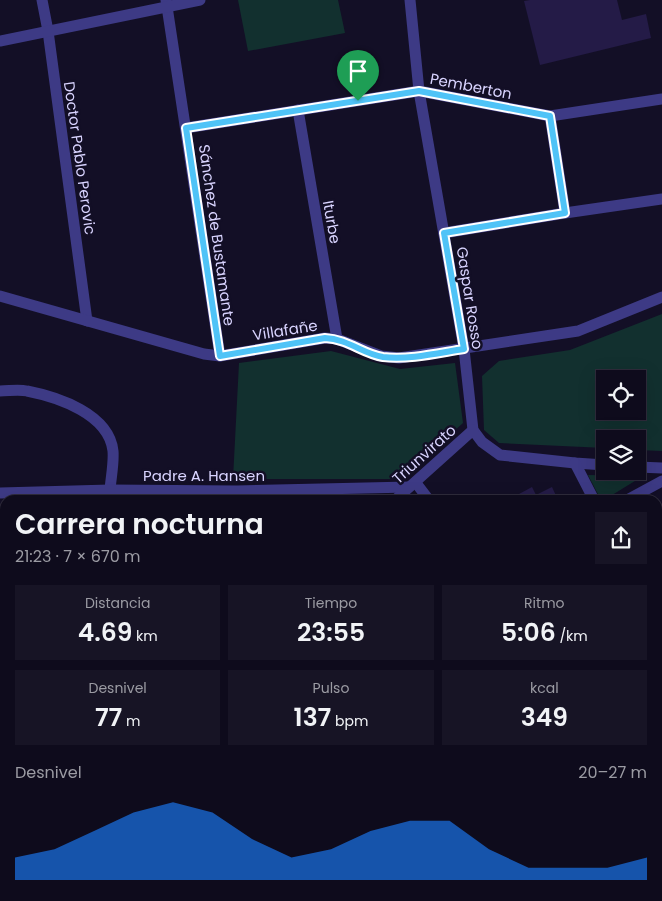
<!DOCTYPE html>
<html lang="es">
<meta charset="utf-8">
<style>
body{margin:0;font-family:Poppins,sans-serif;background:#171425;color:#f1f3f6;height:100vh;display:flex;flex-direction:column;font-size:19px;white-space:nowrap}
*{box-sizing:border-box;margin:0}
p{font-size:16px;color:#9b9ba3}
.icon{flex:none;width:28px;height:28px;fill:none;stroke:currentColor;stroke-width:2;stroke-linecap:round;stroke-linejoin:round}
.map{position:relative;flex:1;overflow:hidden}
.drawer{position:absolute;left:0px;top:495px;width:662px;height:406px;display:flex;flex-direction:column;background:#0e0b1c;border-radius:15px 15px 0 0;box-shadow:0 5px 20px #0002,0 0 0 1px #2e2b3b}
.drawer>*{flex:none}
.tools{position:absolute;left:596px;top:370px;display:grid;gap:10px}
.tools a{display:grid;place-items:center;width:50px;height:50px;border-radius:0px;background:#0e0b1c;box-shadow:0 5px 20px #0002,0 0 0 1px #2e2b3b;font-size:25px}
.pin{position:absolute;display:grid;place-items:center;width:42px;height:42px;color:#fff;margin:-51px -21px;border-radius:50% 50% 50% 0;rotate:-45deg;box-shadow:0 0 5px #0007}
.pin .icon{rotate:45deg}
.round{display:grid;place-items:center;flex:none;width:52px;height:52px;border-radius:0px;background:#171425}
.overview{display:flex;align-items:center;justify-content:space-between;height:85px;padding:0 15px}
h1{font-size:28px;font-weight:600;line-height:38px}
.metrics{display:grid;grid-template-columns:repeat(3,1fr);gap:8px;height:85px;padding:5px 15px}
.metrics div{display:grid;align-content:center;border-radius:0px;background:#171425;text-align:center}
.metrics b{font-size:25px;font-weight:600}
.metrics small{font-size:14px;font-weight:400}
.metrics p{font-size:14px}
.chart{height:140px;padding:10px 15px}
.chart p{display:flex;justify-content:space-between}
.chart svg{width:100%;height:90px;margin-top:5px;fill:#1a73e8;opacity:.7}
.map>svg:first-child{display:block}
</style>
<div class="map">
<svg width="662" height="901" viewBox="0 0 662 901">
<rect width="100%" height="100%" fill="#130f26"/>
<g fill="#12302f" fill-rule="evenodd">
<polygon points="238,0 338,0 345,33 248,51"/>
<path d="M662,314V451L638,450V439H605V448L499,443L484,430L482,376L499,361L570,350ZM605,379H638V411H605Z"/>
<polygon points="331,351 400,369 455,363 463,423 400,479 233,479 239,363"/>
<polygon points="588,475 643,476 604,500 601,500"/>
</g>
<g fill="#241b47">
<polygon points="530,0 617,0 622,20 646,14 651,38 540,65 524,1"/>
<polygon points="532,487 536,495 552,487 558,500 508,500"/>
</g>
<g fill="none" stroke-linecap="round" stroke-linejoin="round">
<g stroke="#3d3a85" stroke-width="11">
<polyline points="42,0 48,31 87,321"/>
<polyline points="166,0 220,356"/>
<polyline points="410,0 419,91 464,349 473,430 482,442 500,455 575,463 605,465"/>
<polyline points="0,41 200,0"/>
<polyline points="298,110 337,339"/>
<polyline points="550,116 565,213"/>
<polyline points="186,128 419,91 550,116 662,99"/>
<polyline points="444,233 565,213 662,199"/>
<polyline points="0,296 204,354 220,356 325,338 337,339 381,356 399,358 578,331 662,297"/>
<path d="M0,391C9,391 18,389 27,391C58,397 109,414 113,451C114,463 111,477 110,490"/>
<polyline points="575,463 594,500"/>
<polyline points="638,467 662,468"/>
<polyline points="416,483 429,500"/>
<polyline points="0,493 110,490 237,491 409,487"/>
<polyline points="395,500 473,430"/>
<polyline points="627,500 662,481"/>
<polyline points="658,614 662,622"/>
<polyline points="0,707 5,712"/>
<polyline points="658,731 662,728"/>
<polyline points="0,867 5,863"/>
<polyline points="658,895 661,901"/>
<polyline points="97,901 102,896"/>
<polyline points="236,901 241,896"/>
<polyline points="384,901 389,896"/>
<polyline points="506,901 511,896"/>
<polyline points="565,901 569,896"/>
</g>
<g stroke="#6f6bff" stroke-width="12">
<polyline points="0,557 5,563"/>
<polyline points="0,576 5,582"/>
<polyline points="288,896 292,901"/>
<polyline points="309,896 313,901"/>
</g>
</g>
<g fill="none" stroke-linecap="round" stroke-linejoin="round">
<defs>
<path id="route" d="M419,91L550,116L565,213L444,233L464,349C438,353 409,360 383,357C363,354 348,339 325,338L220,356L186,128Z"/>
</defs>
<use href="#route" stroke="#fff" stroke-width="10"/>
<use href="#route" stroke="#4fc3f7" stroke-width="6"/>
</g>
<g text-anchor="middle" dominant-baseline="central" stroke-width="5" stroke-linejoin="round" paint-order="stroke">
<g font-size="15" fill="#d9d4ff" stroke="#130f26">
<text transform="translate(471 86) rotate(11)">Pemberton</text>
<text transform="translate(80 158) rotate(82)">Doctor Pablo Perovic</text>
<text transform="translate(332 222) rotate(80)">Iturbe</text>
<text transform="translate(217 235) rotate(82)">Sánchez de Bustamante</text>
<text transform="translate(470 298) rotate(81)">Gaspar Rosso</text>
<text transform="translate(285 330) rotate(-9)">Villafañe</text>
<text transform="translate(424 454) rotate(-42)">Triunvirato</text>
<text x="204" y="475">Padre A. Hansen</text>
</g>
</g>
</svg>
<div class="tools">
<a><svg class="icon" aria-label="locate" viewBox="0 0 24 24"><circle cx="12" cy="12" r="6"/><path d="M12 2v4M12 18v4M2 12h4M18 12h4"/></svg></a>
<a><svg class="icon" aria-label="layers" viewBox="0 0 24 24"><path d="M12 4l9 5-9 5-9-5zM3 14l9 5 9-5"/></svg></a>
</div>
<div class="pin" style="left:358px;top:101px;background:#1e9e55"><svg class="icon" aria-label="arrive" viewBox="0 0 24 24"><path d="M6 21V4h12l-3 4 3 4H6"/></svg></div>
<section class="drawer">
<div class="overview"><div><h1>Carrera nocturna</h1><p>21:23 · 7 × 670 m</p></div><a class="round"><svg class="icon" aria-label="share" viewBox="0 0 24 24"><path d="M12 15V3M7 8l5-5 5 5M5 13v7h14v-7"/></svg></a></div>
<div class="metrics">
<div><p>Distancia</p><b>4.69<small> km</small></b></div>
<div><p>Tiempo</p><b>23:55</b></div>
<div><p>Ritmo</p><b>5:06<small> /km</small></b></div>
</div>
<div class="metrics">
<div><p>Desnivel</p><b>77<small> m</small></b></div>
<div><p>Pulso</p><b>137<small> bpm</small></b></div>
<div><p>kcal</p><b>349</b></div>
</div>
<div class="chart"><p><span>Desnivel</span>20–27 m</p>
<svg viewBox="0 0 160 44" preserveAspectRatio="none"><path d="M0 44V33L10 29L20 20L30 11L40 6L50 11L60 24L70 33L80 29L90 20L100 15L110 15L120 29L130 38L140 38L150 38L160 33V44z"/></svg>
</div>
</section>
</div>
